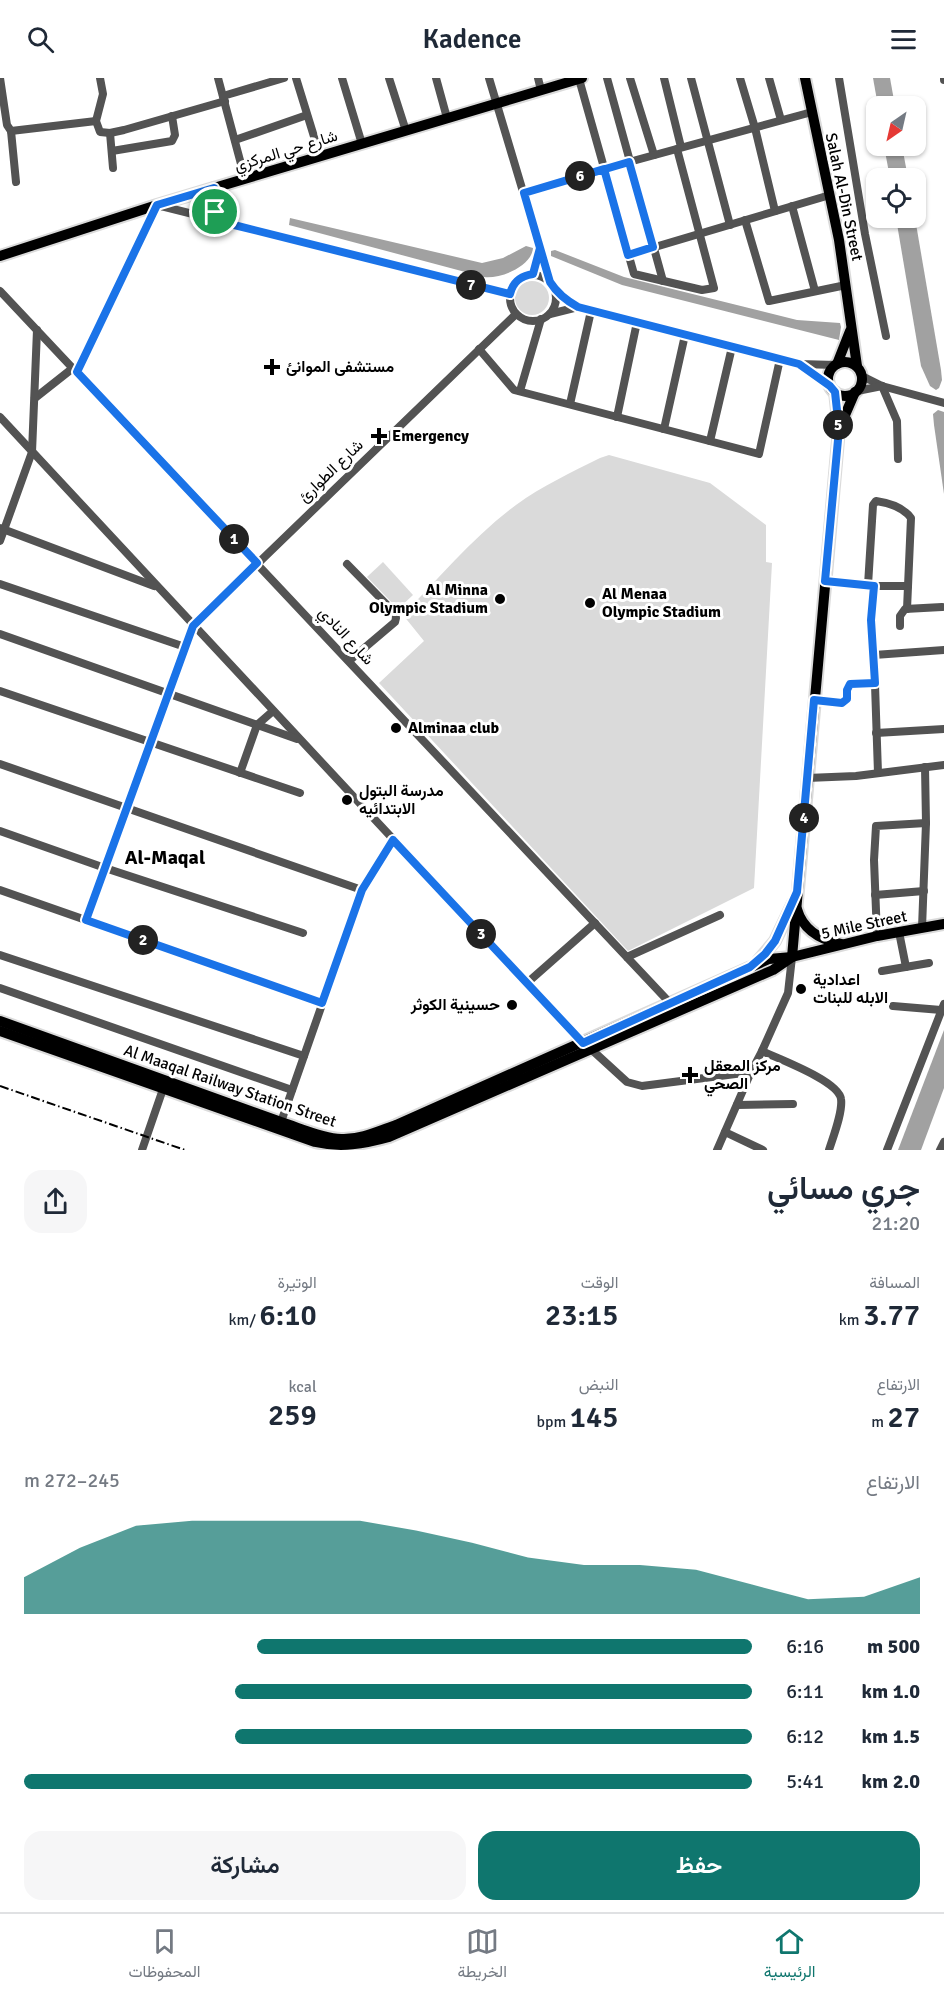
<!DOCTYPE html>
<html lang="ar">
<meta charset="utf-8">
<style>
body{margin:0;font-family:Signika,Vazirmatn,sans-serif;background:#f6f6f7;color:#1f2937;direction:rtl;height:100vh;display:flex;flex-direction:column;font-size:22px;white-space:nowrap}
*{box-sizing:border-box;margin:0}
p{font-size:20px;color:#747a83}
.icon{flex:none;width:33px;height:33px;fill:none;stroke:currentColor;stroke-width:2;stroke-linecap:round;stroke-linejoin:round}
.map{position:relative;height:1072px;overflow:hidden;direction:ltr}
.sheet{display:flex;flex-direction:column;background:#fff;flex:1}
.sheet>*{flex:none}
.needle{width:39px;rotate:214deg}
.controls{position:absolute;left:866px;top:18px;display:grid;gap:12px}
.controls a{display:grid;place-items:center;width:60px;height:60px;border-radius:12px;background:#fff;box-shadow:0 2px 4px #0004;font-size:30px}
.pin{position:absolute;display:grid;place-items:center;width:51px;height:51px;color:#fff;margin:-26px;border:3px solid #fff;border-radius:50%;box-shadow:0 2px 6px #0007}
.km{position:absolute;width:30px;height:30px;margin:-15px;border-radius:50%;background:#222;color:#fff;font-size:16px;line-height:30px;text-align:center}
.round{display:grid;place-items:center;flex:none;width:63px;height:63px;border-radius:18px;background:#f6f6f7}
.headline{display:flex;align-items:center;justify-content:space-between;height:102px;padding:0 24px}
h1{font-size:33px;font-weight:600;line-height:45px}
.metrics{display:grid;grid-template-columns:repeat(3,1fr);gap:9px;height:102px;padding:6px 24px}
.metrics div{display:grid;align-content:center}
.metrics b{font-size:30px;font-weight:600}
.metrics small{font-size:16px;font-weight:400}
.metrics p{font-size:16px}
.chart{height:168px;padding:12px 24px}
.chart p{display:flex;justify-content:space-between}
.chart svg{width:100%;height:108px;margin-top:6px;fill:#0f766e;opacity:.7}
.primary-button{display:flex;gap:12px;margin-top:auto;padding:12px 24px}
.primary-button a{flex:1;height:69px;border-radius:18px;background:#0f766e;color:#fff;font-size:24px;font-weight:600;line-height:69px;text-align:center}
.primary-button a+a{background:#f6f6f7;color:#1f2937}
ul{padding:0 24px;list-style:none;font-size:20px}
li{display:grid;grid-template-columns:96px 72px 1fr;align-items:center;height:45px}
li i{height:15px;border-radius:8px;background:#0f766e}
header{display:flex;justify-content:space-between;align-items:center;height:78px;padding:0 24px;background:#fff;font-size:27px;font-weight:600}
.menu{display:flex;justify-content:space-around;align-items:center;height:84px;border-top:2px solid #e0e1e3;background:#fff;font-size:16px;color:#747a83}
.menu a{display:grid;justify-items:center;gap:3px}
.menu .current{color:#0f766e}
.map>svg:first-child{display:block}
</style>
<header><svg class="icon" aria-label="menu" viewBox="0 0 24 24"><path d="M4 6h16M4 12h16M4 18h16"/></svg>Kadence<svg class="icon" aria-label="search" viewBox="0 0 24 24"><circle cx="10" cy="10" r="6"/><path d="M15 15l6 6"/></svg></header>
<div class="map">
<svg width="944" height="1072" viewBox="0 0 944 1072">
<rect width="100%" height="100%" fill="#fff"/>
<g fill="#dadada">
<circle cx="532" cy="220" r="17"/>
<path d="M609,377L710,405L766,447V484L772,485L754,810L628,873L379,605L424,563L403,537C439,500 474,458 516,427C542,408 572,394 600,380Z"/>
<polygon points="383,484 413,517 398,531 367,499"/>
</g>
<g fill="#a1a1a1">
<polygon points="873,0 890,0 895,28 878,28"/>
<polygon points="884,68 902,68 908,100 890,100"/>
<path d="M290,140L482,185L503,180L526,168L533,170C532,188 501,201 484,199L289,147Z"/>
<polygon points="896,140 915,140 941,292 942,302 939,310 936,312 930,308 921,288"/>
<polygon points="555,172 624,199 797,242 840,245 841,249 839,262 622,207 551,178 551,173"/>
<polygon points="938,332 944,334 944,416 934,347 933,336"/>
<polygon points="944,952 944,1010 921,1072 898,1072"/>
</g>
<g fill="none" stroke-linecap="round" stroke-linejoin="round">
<defs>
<g id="major">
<polyline points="805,0 839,162 857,288"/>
<path d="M214,110C206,126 217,134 226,145"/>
<polyline points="0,178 157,127 582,0"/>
<circle cx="845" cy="301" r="17"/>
<polyline points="837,286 850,253"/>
<polyline points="839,351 855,314"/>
<path d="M797,831C803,852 821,862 841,866"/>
<polyline points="792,879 839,351 835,314"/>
<polyline points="758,883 775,863 793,825"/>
<path d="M0,943L281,1044C300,1050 321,1060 341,1061C360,1062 379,1053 396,1047L769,881L792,879L877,858L944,846"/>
<path d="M0,953L315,1064C341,1070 364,1066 389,1059L773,892L792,879"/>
</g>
</defs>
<use href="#major" stroke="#dbdbdb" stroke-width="14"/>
<g stroke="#535353" stroke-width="8">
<polyline points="0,0 7,47 11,53 16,104"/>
<polyline points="100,0 103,16 96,43 100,54 110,55 124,52 225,23"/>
<polyline points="218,0 245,101"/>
<polyline points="296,0 320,78"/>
<polyline points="342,0 362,66"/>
<polyline points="389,0 406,53"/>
<polyline points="436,0 447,40"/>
<polyline points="489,0 550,204"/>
<polyline points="538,0 541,12"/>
<polyline points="607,0 663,203"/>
<polyline points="630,0 654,77"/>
<polyline points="664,0 681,69"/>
<polyline points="691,0 730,147"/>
<polyline points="740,0 755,50 775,133"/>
<polyline points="769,0 781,42"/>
<polyline points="839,0 865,156 886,258"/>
<polyline points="944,0 944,2"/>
<polyline points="579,1 634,196 702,212 714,210 677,71"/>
<polyline points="223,18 284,0"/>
<polyline points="11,53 96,43"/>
<polyline points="110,55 113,90"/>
<polyline points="235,62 307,37"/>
<polyline points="112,73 172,63 175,57 172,38"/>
<polyline points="523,115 629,84 812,34"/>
<polyline points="792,128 815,213"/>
<polyline points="745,142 769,223 846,207"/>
<polyline points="628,177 830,117"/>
<polyline points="533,196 540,170"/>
<circle cx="533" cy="220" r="23"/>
<polyline points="553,209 571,225 591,233 799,286 836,287"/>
<polyline points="0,213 670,925"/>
<polyline points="550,236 578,229"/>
<polyline points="479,271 514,312 759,376 780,281"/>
<polyline points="799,286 830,308"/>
<polyline points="77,294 157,127 510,216"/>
<polyline points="862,298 882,308 944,325"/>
<polyline points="882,308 897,343 898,381"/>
<polyline points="520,313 541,241"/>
<polyline points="857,313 882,308"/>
<polyline points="35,320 73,290"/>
<polyline points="570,326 591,233"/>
<polyline points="0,339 583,965"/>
<polyline points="617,339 637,244"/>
<polyline points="664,351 685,257"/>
<polyline points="710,363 732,269"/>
<polyline points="0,450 154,508"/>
<polyline points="0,463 32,374 37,252"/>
<polyline points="347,486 395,535 396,540 395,544 349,583"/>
<polyline points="825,503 874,508 908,508"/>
<polyline points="0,506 185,569"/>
<path d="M868,507L873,427L876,423C890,425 903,429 911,440L907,531"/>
<polyline points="874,508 871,534 871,553 874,577 878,695"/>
<polyline points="900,548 900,538 905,531 942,529"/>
<polyline points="0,556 297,661"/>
<polyline points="874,577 944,572"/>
<polyline points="0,613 300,715"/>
<polyline points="814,622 842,625 847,622 847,612 851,606 875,605"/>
<polyline points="876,655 944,651"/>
<polyline points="0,686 362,812"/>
<polyline points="240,695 257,647 273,633"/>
<polyline points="807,700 856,698 944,687"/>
<polyline points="0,753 105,790 303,855"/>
<polyline points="0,812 323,925"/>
<polyline points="875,817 924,813"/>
<polyline points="86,842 193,548 516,236"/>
<polyline points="922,850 926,745 925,689"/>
<polyline points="899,854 906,889"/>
<polyline points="877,858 874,782 876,748 926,745"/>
<polyline points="0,877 304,978"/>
<polyline points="627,879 720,837"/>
<polyline points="882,893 929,885"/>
<polyline points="527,905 595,845"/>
<polyline points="0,910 292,1012"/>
<polyline points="893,928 941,932"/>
<polyline points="592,972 627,1004 642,1008 751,994"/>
<path d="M762,973C779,981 839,1003 841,1021C843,1034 833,1059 829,1072"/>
<polyline points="737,1027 793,1026"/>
<polyline points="281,1044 362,812 393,762"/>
<polyline points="725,1054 763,1072"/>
<polyline points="142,1072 163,1011"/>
<polyline points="717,1072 751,994 762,973 788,915 792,879"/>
<polyline points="887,1072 944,926"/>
<polyline points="940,1072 944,1064"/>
</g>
<use href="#major" stroke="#000" stroke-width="10"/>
<polyline stroke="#000" stroke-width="2" stroke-dasharray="9 3 1.5 3" stroke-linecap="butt" points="0,1008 185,1072"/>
</g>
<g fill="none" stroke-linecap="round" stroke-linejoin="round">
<defs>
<path id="route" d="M215,134L211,121L214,110L157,127L77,294L257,485L193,548L86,842L322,925L362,812L393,762L583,965L750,889L765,876L775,863L797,814L814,622L842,625L847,621V612L850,606L875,605L871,542L874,508L825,503L839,351L835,314L830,308L799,286L578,229C567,223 557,215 550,204L524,115L604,91L628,177L653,169L629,84L524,115L540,170L533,196C520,198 513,204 510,216L226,145L215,134"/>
</defs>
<use href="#route" stroke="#fff" stroke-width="12"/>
<use href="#route" stroke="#1a73e8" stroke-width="8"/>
</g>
<g fill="#000" stroke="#fff" stroke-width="2">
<path d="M269 280h6v6h6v6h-6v6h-6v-6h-6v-6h6z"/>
<path d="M376 349h6v6h6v6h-6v6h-6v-6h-6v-6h6z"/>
<circle cx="500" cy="521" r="6"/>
<circle cx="590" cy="525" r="6"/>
<circle cx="396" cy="650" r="6"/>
<circle cx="347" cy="722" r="6"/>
<circle cx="801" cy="911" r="6"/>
<circle cx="512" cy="927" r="6"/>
<path d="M687 988h6v6h6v6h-6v6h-6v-6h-6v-6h6z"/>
</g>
<g text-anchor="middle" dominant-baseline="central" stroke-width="6" stroke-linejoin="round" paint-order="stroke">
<g font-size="16" fill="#000" stroke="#fff">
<text transform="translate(286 73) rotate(-17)">شارع حي المركزي</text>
<text transform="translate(844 119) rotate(78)">Salah Al-Din Street</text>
<text transform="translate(331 393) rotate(-44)">شارع الطوارئ</text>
<text transform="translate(346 558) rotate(47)">شارع النادي</text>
<text transform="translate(864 847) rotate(-12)">5 Mile Street</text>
<text transform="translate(230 1008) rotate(19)">Al Maaqal Railway Station Street</text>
</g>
<g font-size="16" font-weight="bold" fill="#000" stroke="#fff" text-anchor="start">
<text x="286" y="289">مستشفى الموانئ</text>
<text x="392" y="358">Emergency</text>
<text x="488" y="512" text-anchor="end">Al Minna<tspan x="488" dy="18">Olympic Stadium</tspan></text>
<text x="602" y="516">Al Menaa<tspan x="602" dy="18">Olympic Stadium</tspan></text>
<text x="408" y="650">Alminaa club</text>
<text x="359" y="713">مدرسة البتول<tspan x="359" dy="18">الابتدائيه</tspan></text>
<text x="813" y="902">اعدادية<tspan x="813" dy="18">الابله للبنات</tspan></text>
<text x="500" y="927" text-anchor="end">حسينية الكوثر</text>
<text x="704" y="988">مركز المعقل<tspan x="704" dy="18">الصحي</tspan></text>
</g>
<g font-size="20" font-weight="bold" fill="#000" stroke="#fff">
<text x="165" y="779">Al-Maqal</text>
</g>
</g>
</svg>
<div class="controls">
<a><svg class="needle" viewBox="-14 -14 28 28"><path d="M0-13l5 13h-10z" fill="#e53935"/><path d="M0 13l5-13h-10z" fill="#747a83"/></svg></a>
<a><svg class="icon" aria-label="locate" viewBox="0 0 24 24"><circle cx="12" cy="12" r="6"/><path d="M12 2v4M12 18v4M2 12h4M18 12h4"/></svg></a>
</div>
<div class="pin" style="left:215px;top:134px;background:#1e9e55"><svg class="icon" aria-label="arrive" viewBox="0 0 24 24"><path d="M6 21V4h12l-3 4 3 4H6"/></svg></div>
<b class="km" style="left:234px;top:461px">1</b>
<b class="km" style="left:143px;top:862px">2</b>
<b class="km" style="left:481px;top:856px">3</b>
<b class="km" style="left:804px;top:740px">4</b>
<b class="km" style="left:838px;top:347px">5</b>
<b class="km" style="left:580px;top:98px">6</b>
<b class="km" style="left:471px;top:207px">7</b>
</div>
<section class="sheet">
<div class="headline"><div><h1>جري مسائي</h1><p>21:20</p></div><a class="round"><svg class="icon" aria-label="share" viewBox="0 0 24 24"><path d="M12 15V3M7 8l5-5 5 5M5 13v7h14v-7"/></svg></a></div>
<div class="metrics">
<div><p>المسافة</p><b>3.77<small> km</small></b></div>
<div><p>الوقت</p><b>23:15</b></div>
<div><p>الوتيرة</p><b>6:10<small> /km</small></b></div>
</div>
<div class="metrics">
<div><p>الارتفاع</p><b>27<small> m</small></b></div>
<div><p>النبض</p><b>145<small> bpm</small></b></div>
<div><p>kcal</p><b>259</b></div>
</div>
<div class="chart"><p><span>الارتفاع</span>245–272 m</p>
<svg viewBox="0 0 160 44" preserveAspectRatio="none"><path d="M0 44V29L10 17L20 8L30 6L40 6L50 6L60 6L70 10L80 15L90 21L100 24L110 24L120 26L130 32L140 38L150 37L160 29V44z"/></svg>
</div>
<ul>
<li><b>500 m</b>6:16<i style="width:68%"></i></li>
<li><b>1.0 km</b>6:11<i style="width:71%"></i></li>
<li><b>1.5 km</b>6:12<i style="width:71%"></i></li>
<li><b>2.0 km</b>5:41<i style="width:100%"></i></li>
</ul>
<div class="primary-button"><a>حفظ</a><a>مشاركة</a></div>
</section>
<nav class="menu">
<a class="current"><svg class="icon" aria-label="home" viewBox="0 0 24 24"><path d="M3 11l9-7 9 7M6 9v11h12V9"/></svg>الرئيسية</a>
<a><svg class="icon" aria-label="map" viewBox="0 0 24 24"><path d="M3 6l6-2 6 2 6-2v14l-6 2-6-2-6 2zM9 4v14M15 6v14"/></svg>الخريطة</a>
<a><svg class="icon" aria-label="saved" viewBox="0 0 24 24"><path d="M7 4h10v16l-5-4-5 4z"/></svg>المحفوظات</a>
</nav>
